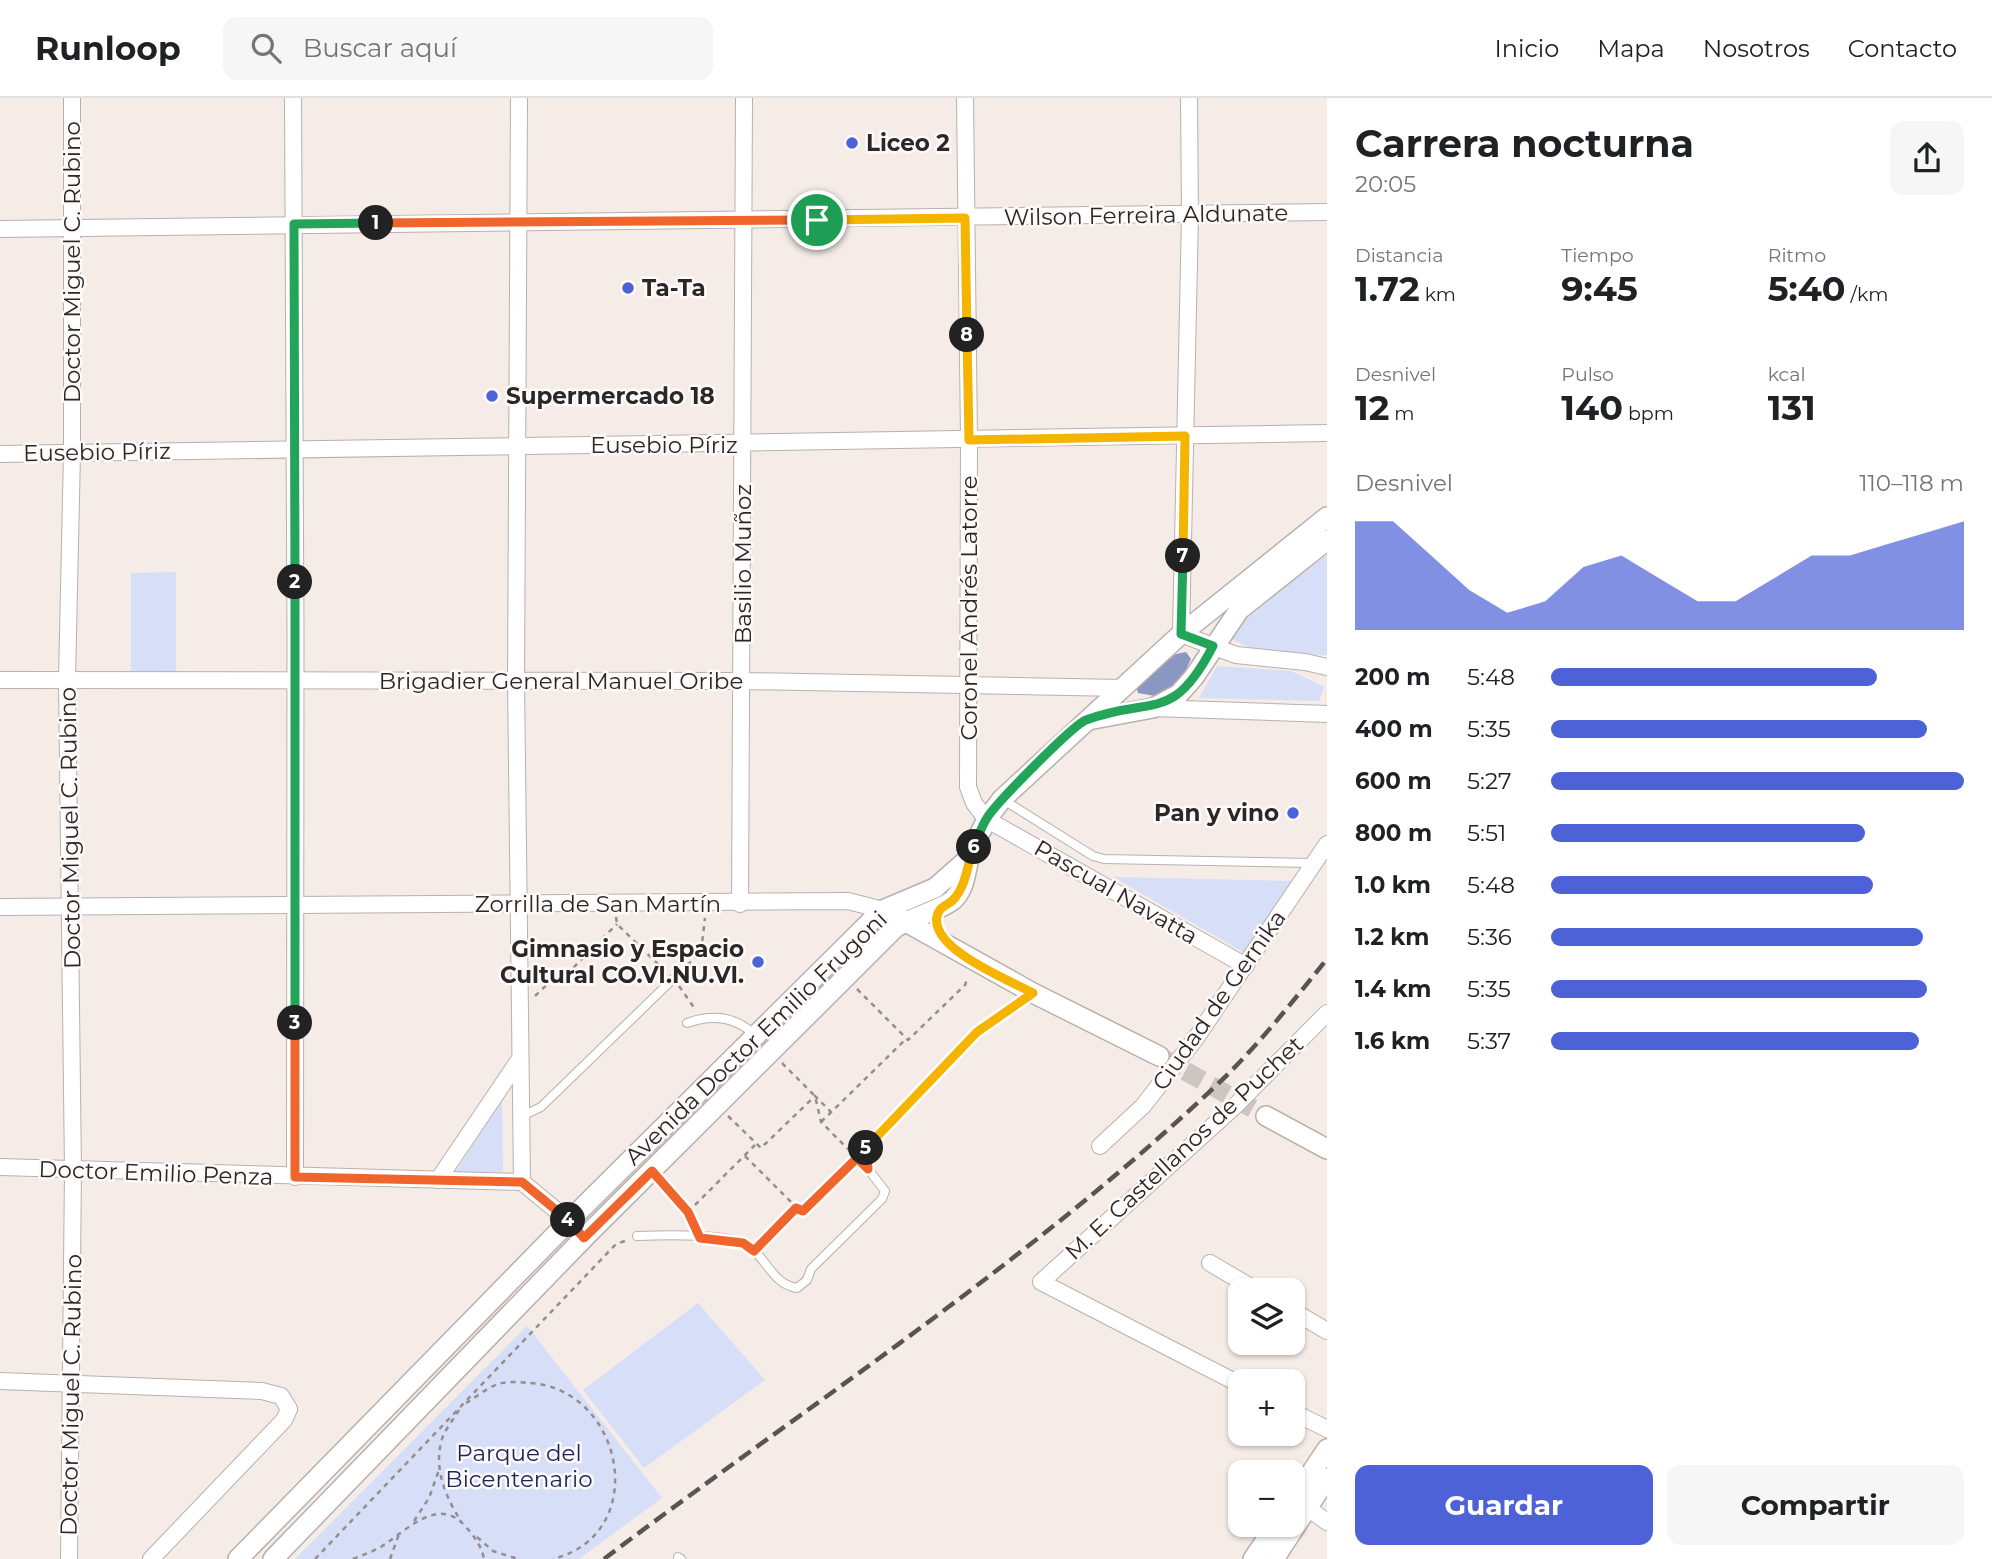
<!DOCTYPE html>
<html lang="es">
<meta charset="utf-8">
<style>
body{margin:0;font-family:Montserrat,sans-serif;background:#f6f6f6;color:#202124;height:100vh;display:flex;flex-direction:column;font-size:26px;white-space:nowrap}
*{box-sizing:border-box;margin:0}
p{font-size:23px;color:#757577}
.icon{flex:none;width:38px;height:38px;fill:none;stroke:currentColor;stroke-width:2;stroke-linecap:round;stroke-linejoin:round}
.map{position:relative;flex:1;overflow:hidden}
.sheet{display:flex;flex-direction:column;background:#fff;width:665px}
.sheet>*{flex:none}
.fabs{position:absolute;left:1228px;top:1180px;display:grid;gap:14px}
.fabs a{display:grid;place-items:center;width:77px;height:77px;border-radius:14px;background:#fff;box-shadow:0 2px 5px #0004;font-size:35px}
.pin{position:absolute;display:grid;place-items:center;width:60px;height:60px;color:#fff;margin:-30px;border:4px solid #fff;border-radius:50%;box-shadow:0 2px 7px #0007}
.km{position:absolute;width:35px;height:35px;margin:-18px;border-radius:50%;background:#222;color:#fff;font-size:19px;line-height:35px;text-align:center}
.round{display:grid;place-items:center;flex:none;width:74px;height:74px;border-radius:14px;background:#f6f6f6}
.overview{display:flex;align-items:center;justify-content:space-between;height:119px;padding:0 28px}
h1{font-size:38px;font-weight:700;line-height:52px}
.stats{display:grid;grid-template-columns:repeat(3,1fr);gap:10px;height:119px;padding:7px 28px}
.stats div{display:grid;align-content:center}
.stats b{font-size:35px;font-weight:700}
.stats small{font-size:19px;font-weight:400}
.stats p{font-size:19px}
.chart{height:196px;padding:14px 28px}
.chart p{display:flex;justify-content:space-between}
.chart svg{width:100%;height:126px;margin-top:7px;fill:#4d62d7;opacity:.7}
.action{display:flex;gap:14px;margin-top:auto;padding:14px 28px}
.action a{flex:1;height:80px;border-radius:14px;background:#4d62d7;color:#fff;font-size:28px;font-weight:700;line-height:80px;text-align:center}
.action a+a{background:#f6f6f6;color:#202124}
ul{padding:0 28px;list-style:none;font-size:23px}
li{display:grid;grid-template-columns:112px 84px 1fr;align-items:center;height:52px}
li i{height:18px;border-radius:9px;background:#4d62d7}
header{display:flex;align-items:center;gap:42px;box-sizing:border-box;height:98px;padding:0 35px;background:#fff;border-bottom:2px solid #e0e0e0}
header strong{font-size:33px}
nav{display:flex;gap:38px;margin-inline-start:auto;font-size:24px}
.search{width:490px;height:63px;background:#f6f6f6;display:flex;align-items:center;gap:18px;box-sizing:border-box;padding:0 24px;border-radius:14px;color:#757577;font-size:26px}
main{display:flex;flex:1;min-height:0}
.map>svg:first-child{display:block}
</style>
<header>
<strong>Runloop</strong>
<div class="search"><svg class="icon" aria-label="search" viewBox="0 0 24 24"><circle cx="10" cy="10" r="6"/><path d="M15 15l6 6"/></svg>Buscar aquí</div>
<nav><a>Inicio</a><a>Mapa</a><a>Nosotros</a><a>Contacto</a></nav>
</header>
<main>
<div class="map">
<svg width="1327" height="1461" viewBox="0 0 1327 1461">
<rect width="100%" height="100%" fill="#f5ece8"/>
<g fill="#d6def8">
<path d="M1327,457V557C1293,556 1260,558 1230,540L1255,508Z"/>
<polygon points="176,474 176,574 131,574 131,475"/>
<polygon points="1217,568 1291,573 1324,589 1319,603 1199,600"/>
<polygon points="1113,779 1295,783 1243,854"/>
<polygon points="502,1001 503,1074 455,1075"/>
<polygon points="698,1205 765,1282 644,1370 583,1292"/>
<polygon points="527,1228 662,1400 579,1461 295,1461"/>
</g>
<polygon fill="#8a97c2" points="1186,554 1191,561 1181,582 1155,598 1138,595 1136,588 1176,556"/>
<g fill="none" stroke-linecap="round" stroke-linejoin="round">
<polyline stroke="#cdc5c1" stroke-width="19" stroke-dasharray="19 10" stroke-linecap="butt" points="1160,959 1266,1018"/>
<defs>
<g id="service">
<polyline points="1002,701 1093,758 1104,761 1313,765"/>
<path d="M687,925C712,916 735,918 755,937"/>
<polyline points="520,1019 541,1009 673,881"/>
<polyline points="652,1073 688,1114 700,1140"/>
<path d="M637,1138C663,1137 723,1135 745,1146C767,1158 770,1185 797,1190L807,1182L811,1171L882,1101L885,1093L868,1071L866,1049L977,934L1031,897"/>
<polyline points="678,1459 681,1461"/>
</g>
<g id="minor">
<path d="M293,0C297,360 295,719 295,1079"/>
<polyline points="519,0 516,583 522,1084"/>
<polyline points="965,0 969,342 968,689 974,705 986,721 1246,868"/>
<polyline points="1189,0 1190,117 1181,536 1236,557 1305,564 1327,569"/>
<polyline points="0,131 1327,114"/>
<path d="M0,356C442,349 885,343 1327,335"/>
<polyline points="0,582 742,583 1122,590"/>
<polyline points="1153,610 1327,616"/>
<polyline points="740,806 744,0"/>
<polyline points="0,809 848,803 883,812"/>
<polyline points="1100,1048 1143,1008 1196,940 1327,746"/>
<polyline points="0,1069 522,1084"/>
<polyline points="438,1082 519,962"/>
<polyline points="522,1084 569,1123 584,1140"/>
<polyline points="1210,1165 1256,1192"/>
<polyline points="1293,1213 1327,1233"/>
<polyline points="0,1283 262,1293 281,1298 289,1311 284,1322 151,1461"/>
<polyline points="1241,1287 1041,1184 1236,1007 1327,915"/>
<polyline points="1293,1314 1327,1331"/>
<polyline points="1298,1403 1327,1424"/>
<polyline points="69,1461 73,1072 67,582 72,355 72,0"/>
</g>
<g id="tertiary">
<polyline points="1088,622 1153,610 1179,596 1194,579 1239,512 1327,442"/>
<polyline points="897,819 1033,895 1159,958"/>
<polyline points="1266,1018 1327,1051"/>
<polyline points="1293,1402 1327,1351"/>
<polyline points="238,1461 569,1123 876,818 883,812 935,790 969,760"/>
<path d="M273,1461L584,1140L895,830C911,819 941,812 953,802C966,790 965,773 970,757C978,736 988,718 1002,701L1181,536L1327,419"/>
<polyline points="1253,1461 1277,1426"/>
<polyline points="1274,1461 1327,1380"/>
</g>
</defs>
<use href="#service" stroke="#b9b0ad" stroke-width="10"/>
<use href="#minor" stroke="#b9b0ad" stroke-width="18"/>
<use href="#tertiary" stroke="#b9b0ad" stroke-width="22"/>
<g stroke="#958e8c" stroke-width="2.5" stroke-dasharray="5 5" stroke-linecap="butt">
<polyline points="616,819 617,826 665,873"/>
<polyline points="680,874 701,854 705,820"/>
<polyline points="679,888 695,911"/>
<polyline points="857,891 908,942 965,887 968,879"/>
<polyline points="535,898 558,876 567,876 617,826"/>
<polyline points="782,965 815,998 821,1024 856,1059"/>
<polyline points="728,1018 761,1050 815,998 831,1014"/>
<polyline points="821,1024 906,941"/>
<polyline points="745,1058 801,1114 857,1060"/>
<polyline points="695,1107 755,1047"/>
<polyline points="761,1145 796,1111"/>
<path d="M466,1305C476,1299 487,1290 498,1286C508,1283 520,1284 530,1285C624,1291 652,1436 553,1461"/>
<path d="M459,1312C454,1321 445,1331 442,1341C433,1370 446,1400 461,1423"/>
<polyline points="414,1423 429,1400 440,1369"/>
<polyline points="477,1439 493,1453 518,1461"/>
<polyline points="315,1461 616,1146 628,1142"/>
<path d="M353,1461C365,1456 378,1452 388,1444C410,1429 440,1399 465,1428C475,1439 481,1447 484,1461"/>
<polyline points="390,1461 399,1436"/>
</g>
<use href="#service" stroke="#fff" stroke-width="8"/>
<use href="#minor" stroke="#fff" stroke-width="16"/>
<use href="#tertiary" stroke="#fff" stroke-width="19"/>
<path stroke="#595453" stroke-width="4.5" stroke-dasharray="14 7" stroke-linecap="butt" d="M604,1461C812,1304 1033,1162 1223,981C1260,945 1294,902 1327,861"/>
</g>
<g fill="none" stroke-linecap="round" stroke-linejoin="round">
<defs>
<polyline id="split-1" points="376,125 817,122"/>
<polyline id="split-2" points="295,484 294,126 376,125"/>
<polyline id="split-3" points="295,484 295,925"/>
<polyline id="split-4" points="295,925 295,1079 522,1084 568,1122"/>
<polyline id="split-5" points="568,1122 584,1140 652,1073 688,1114 700,1140 743,1145 754,1153 796,1110 803,1113 857,1060 868,1071 866,1050"/>
<path id="split-6" d="M866,1050L977,934L1033,895C1009,882 930,851 937,818C940,807 948,808 955,800C967,785 967,766 974,749"/>
<path id="split-7" d="M974,749C978,740 981,729 987,720C996,705 1073,627 1086,622C1153,597 1172,627 1213,548L1181,536L1183,458"/>
<polyline id="split-8" points="967,237 969,342 1185,338 1183,458"/>
<polyline id="split-9" points="817,122 965,120 967,237"/>
</defs>
<use href="#split-1" stroke="#fff" stroke-width="14"/>
<use href="#split-2" stroke="#fff" stroke-width="14"/>
<use href="#split-3" stroke="#fff" stroke-width="14"/>
<use href="#split-4" stroke="#fff" stroke-width="14"/>
<use href="#split-5" stroke="#fff" stroke-width="14"/>
<use href="#split-6" stroke="#fff" stroke-width="14"/>
<use href="#split-7" stroke="#fff" stroke-width="14"/>
<use href="#split-8" stroke="#fff" stroke-width="14"/>
<use href="#split-9" stroke="#fff" stroke-width="14"/>
<use href="#split-1" stroke="#f0652b" stroke-width="9"/>
<use href="#split-2" stroke="#22a559" stroke-width="9"/>
<use href="#split-3" stroke="#22a559" stroke-width="9"/>
<use href="#split-4" stroke="#f0652b" stroke-width="9"/>
<use href="#split-5" stroke="#f0652b" stroke-width="9"/>
<use href="#split-6" stroke="#f5b400" stroke-width="9"/>
<use href="#split-7" stroke="#22a559" stroke-width="9"/>
<use href="#split-8" stroke="#f5b400" stroke-width="9"/>
<use href="#split-9" stroke="#f5b400" stroke-width="9"/>
</g>
<g fill="#4d62d7" stroke="#fefaf9" stroke-width="2.5">
<circle cx="852" cy="45" r="7"/>
<circle cx="628" cy="190" r="7"/>
<circle cx="492" cy="298" r="7"/>
<circle cx="1293" cy="715" r="7"/>
<circle cx="758" cy="864" r="7"/>
</g>
<g text-anchor="middle" dominant-baseline="central" stroke-width="5" stroke-linejoin="round" paint-order="stroke">
<g font-size="23" font-weight="bold" fill="#2b2726" stroke="#fefaf9" text-anchor="start">
<text x="866" y="45">Liceo 2</text>
<text x="642" y="190">Ta-Ta</text>
<text x="506" y="298">Supermercado 18</text>
<text x="1279" y="715" text-anchor="end">Pan y vino</text>
<text x="744" y="851" text-anchor="end">Gimnasio y Espacio<tspan x="744" dy="26">Cultural CO.VI.NU.VI.</tspan></text>
</g>
<g font-size="23" fill="#2b2726" stroke="#fefaf9">
<text transform="translate(1146 117) rotate(-1)">Wilson Ferreira Aldunate</text>
<text transform="translate(72 164) rotate(-90)">Doctor Miguel C. Rubino</text>
<text x="664" y="347">Eusebio Píriz</text>
<text transform="translate(97 354) rotate(-1)">Eusebio Píriz</text>
<text transform="translate(743 466) rotate(-90)">Basilio Muñoz</text>
<text transform="translate(969 510) rotate(-90)">Coronel Andrés Latorre</text>
<text x="561" y="583">Brigadier General Manuel Oribe</text>
<text transform="translate(70 730) rotate(-91)">Doctor Miguel C. Rubino</text>
<text transform="translate(1116 794) rotate(30)">Pascual Navatta</text>
<text x="598" y="806">Zorrilla de San Martín</text>
<text transform="translate(1219 902) rotate(-55)">Ciudad de Gernika</text>
<text transform="translate(756 940) rotate(-44)">Avenida Doctor Emilio Frugoni</text>
<text transform="translate(1184 1050) rotate(-43)">M. E. Castellanos de Puchet</text>
<text transform="translate(156 1075) rotate(2)">Doctor Emilio Penza</text>
<text transform="translate(71 1297) rotate(-89)">Doctor Miguel C. Rubino</text>
</g>
<g font-size="23" fill="#1b2459" stroke="#fefaf9">
<text x="519" y="1355">Parque del<tspan x="519" dy="26">Bicentenario</tspan></text>
</g>
</g>
</svg>
<div class="fabs">
<a><svg class="icon" aria-label="layers" viewBox="0 0 24 24"><path d="M12 4l9 5-9 5-9-5zM3 14l9 5 9-5"/></svg></a>
<a>+</a>
<a>−</a>
</div>
<div class="pin" style="left:817px;top:122px;background:#1e9e55"><svg class="icon" aria-label="arrive" viewBox="0 0 24 24"><path d="M6 21V4h12l-3 4 3 4H6"/></svg></div>
<b class="km" style="left:376px;top:125px">1</b>
<b class="km" style="left:295px;top:484px">2</b>
<b class="km" style="left:295px;top:925px">3</b>
<b class="km" style="left:568px;top:1122px">4</b>
<b class="km" style="left:866px;top:1050px">5</b>
<b class="km" style="left:974px;top:749px">6</b>
<b class="km" style="left:1183px;top:458px">7</b>
<b class="km" style="left:967px;top:237px">8</b>
</div>
<section class="sheet">
<div class="overview"><div><h1>Carrera nocturna</h1><p>20:05</p></div><a class="round"><svg class="icon" aria-label="share" viewBox="0 0 24 24"><path d="M12 15V3M7 8l5-5 5 5M5 13v7h14v-7"/></svg></a></div>
<div class="stats">
<div><p>Distancia</p><b>1.72<small> km</small></b></div>
<div><p>Tiempo</p><b>9:45</b></div>
<div><p>Ritmo</p><b>5:40<small> /km</small></b></div>
</div>
<div class="stats">
<div><p>Desnivel</p><b>12<small> m</small></b></div>
<div><p>Pulso</p><b>140<small> bpm</small></b></div>
<div><p>kcal</p><b>131</b></div>
</div>
<div class="chart"><p><span>Desnivel</span>110–118 m</p>
<svg viewBox="0 0 160 44" preserveAspectRatio="none"><path d="M0 44V6L10 6L20 18L30 30L40 38L50 34L60 22L70 18L80 26L90 34L100 34L110 26L120 18L130 18L140 14L150 10L160 6V44z"/></svg>
</div>
<ul>
<li><b>200 m</b>5:48<i style="width:79%"></i></li>
<li><b>400 m</b>5:35<i style="width:91%"></i></li>
<li><b>600 m</b>5:27<i style="width:100%"></i></li>
<li><b>800 m</b>5:51<i style="width:76%"></i></li>
<li><b>1.0 km</b>5:48<i style="width:78%"></i></li>
<li><b>1.2 km</b>5:36<i style="width:90%"></i></li>
<li><b>1.4 km</b>5:35<i style="width:91%"></i></li>
<li><b>1.6 km</b>5:37<i style="width:89%"></i></li>
</ul>
<div class="action"><a>Guardar</a><a>Compartir</a></div>
</section>
</main>
